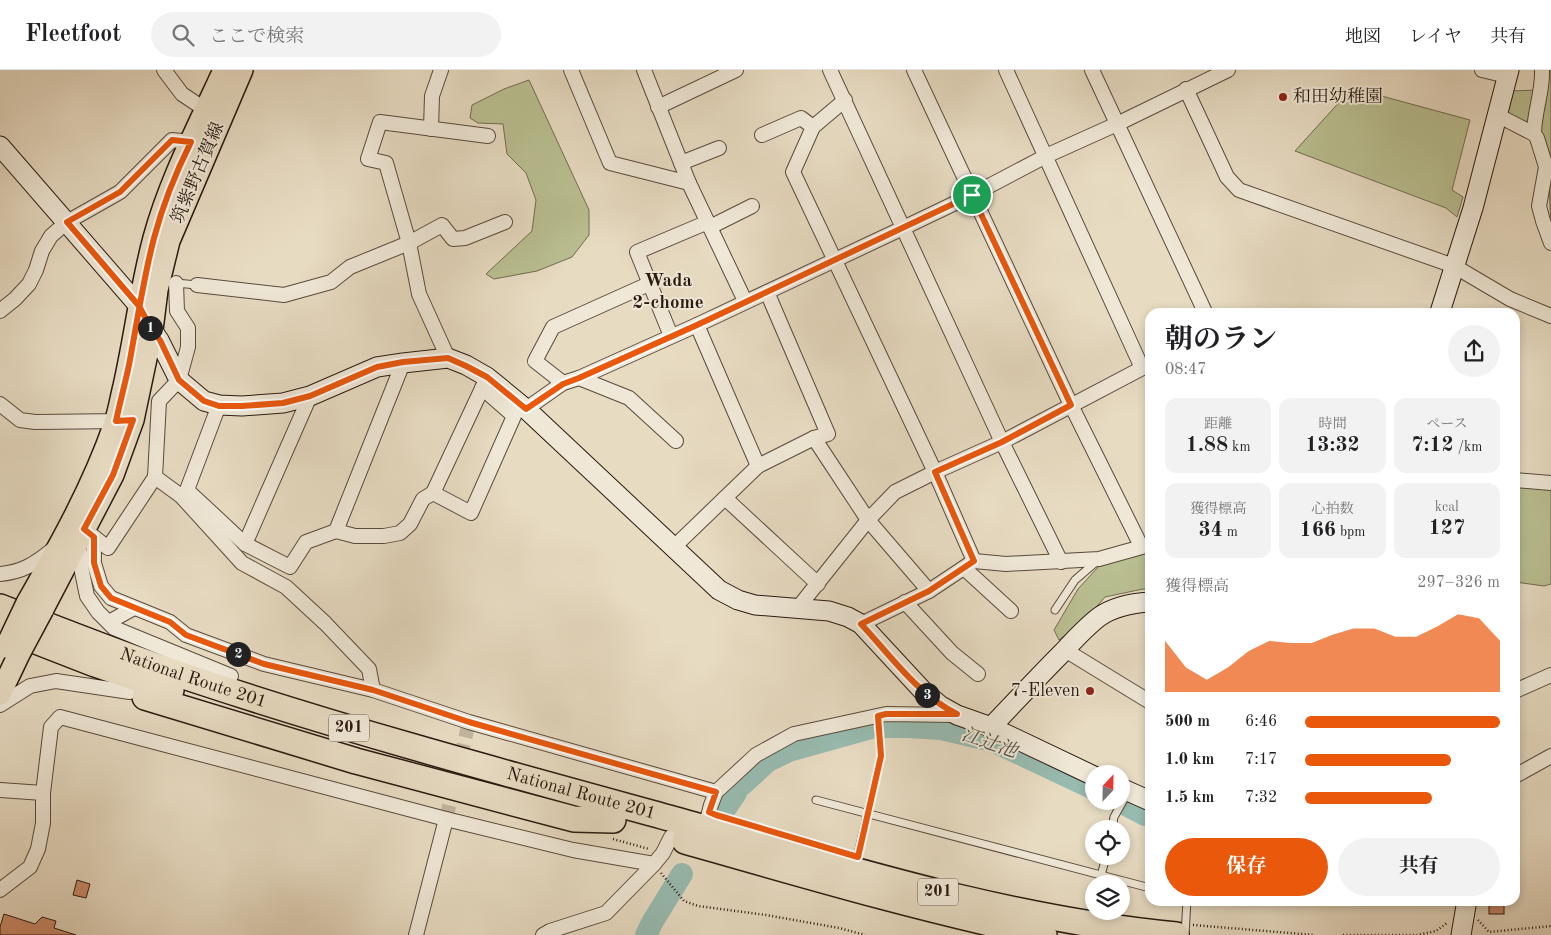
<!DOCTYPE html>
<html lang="ja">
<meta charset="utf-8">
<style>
body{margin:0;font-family:"Old Standard TT","Noto Serif JP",serif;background:#f2f2f2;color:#202124;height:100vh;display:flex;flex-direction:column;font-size:19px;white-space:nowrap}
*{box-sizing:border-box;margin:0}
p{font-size:16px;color:#757577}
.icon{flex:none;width:28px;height:28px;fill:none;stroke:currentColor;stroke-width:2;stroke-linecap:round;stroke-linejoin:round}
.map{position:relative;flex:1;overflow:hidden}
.sheet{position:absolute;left:1145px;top:238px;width:375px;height:598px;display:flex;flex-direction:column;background:#fff;border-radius:15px;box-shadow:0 2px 8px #0003}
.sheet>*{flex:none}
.needle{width:32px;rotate:22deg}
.controls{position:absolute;left:1085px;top:695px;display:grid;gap:10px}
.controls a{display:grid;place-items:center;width:45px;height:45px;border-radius:50%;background:#fff;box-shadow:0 2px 8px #0003;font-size:25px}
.pin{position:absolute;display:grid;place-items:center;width:42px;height:42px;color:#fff;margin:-21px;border:2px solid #fff;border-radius:50%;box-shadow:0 1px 5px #0007}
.km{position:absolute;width:25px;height:25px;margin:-12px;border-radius:50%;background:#222;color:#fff;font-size:14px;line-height:25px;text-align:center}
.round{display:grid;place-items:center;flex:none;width:52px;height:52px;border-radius:26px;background:#f2f2f2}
.head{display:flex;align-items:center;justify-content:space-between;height:85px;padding:0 20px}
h1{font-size:28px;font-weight:700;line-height:38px}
.metrics{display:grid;grid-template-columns:repeat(3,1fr);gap:8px;height:85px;padding:5px 20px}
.metrics div{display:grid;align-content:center;border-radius:12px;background:#f2f2f2;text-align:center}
.metrics b{font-size:21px;font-weight:700}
.metrics small{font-size:14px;font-weight:400}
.metrics p{font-size:14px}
.chart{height:140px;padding:10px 20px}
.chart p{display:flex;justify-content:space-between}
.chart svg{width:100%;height:90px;margin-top:5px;fill:#ea580c;opacity:.7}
.cta{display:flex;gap:10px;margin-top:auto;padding:10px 20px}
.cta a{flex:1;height:58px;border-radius:30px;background:#ea580c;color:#fff;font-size:20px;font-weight:700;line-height:58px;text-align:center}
.cta a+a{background:#f2f2f2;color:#202124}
ul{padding:0 20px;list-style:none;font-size:16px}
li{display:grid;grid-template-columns:80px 60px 1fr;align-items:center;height:38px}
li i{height:12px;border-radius:6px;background:#ea580c}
header{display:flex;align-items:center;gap:30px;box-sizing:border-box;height:70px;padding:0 25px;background:#fff;border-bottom:1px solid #e0e0e0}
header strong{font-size:24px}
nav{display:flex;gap:28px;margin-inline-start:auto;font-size:18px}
.search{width:350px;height:45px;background:#f2f2f2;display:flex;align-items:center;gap:12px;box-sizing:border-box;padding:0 18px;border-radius:28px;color:#757577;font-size:19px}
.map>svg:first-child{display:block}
</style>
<header>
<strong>Fleetfoot</strong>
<div class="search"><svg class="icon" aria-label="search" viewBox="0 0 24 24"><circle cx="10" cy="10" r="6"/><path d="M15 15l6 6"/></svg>ここで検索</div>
<nav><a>地図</a><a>レイヤ</a><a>共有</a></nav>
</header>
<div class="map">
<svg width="1551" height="865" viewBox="0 0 1551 865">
<rect width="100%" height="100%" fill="#e7dbc2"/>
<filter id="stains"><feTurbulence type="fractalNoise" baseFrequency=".004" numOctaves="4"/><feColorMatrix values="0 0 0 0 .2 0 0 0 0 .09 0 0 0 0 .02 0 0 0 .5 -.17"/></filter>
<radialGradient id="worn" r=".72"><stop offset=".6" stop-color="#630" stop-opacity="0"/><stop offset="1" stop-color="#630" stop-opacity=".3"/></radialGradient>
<g fill="#b9bf91" stroke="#726c50">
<polygon points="1543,0 1551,0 1551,158 1548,92 1540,65 1502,46 1510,21 1538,20"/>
<polygon points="529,10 589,140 589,165 572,187 537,201 494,209 486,204 532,161 536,130 526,103 507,84 503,54 478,53 470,48 472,35 504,19"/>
<polygon points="1352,18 1470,50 1452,120 1463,127 1457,147 1446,138 1295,81"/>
<polygon points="1515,412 1551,419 1551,514 1544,516 1515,512"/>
<polygon points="1134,482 1150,482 1150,520 1143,519 1105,527 1083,552 1059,570 1054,560 1078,519 1099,496"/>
</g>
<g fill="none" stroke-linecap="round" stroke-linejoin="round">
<g stroke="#97bbb0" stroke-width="22">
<polyline points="742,715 768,691 789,681 875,657 909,657 941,659 992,671 1094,719"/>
<polyline points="1118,731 1145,745"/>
<polyline points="725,739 736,723"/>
<polyline points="646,865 653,851 682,804"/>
</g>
</g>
<g fill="#cd8b6b" stroke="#2a190f">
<polygon points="77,810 90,814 86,828 73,825"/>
<polygon points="1395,830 1422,830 1422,831 1406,831 1406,835 1398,835 1398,831"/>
<rect x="1489" y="830" width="15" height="14"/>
<polygon points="4,844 35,854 42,847 56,851 54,858 76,865 0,865 0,857"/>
</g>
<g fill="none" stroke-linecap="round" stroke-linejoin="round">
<polyline stroke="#c1b49e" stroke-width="14" stroke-dasharray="14 7" stroke-linecap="butt" points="446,749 469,652"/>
<defs>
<g id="lane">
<polyline points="176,213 197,215"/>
<polyline points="1055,540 1075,510 1097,491"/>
<polyline points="816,730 1150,818"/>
<polyline points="1112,759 1114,747 1128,722"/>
<polyline points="855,797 881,686 878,646"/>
<polyline points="1101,806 1106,786"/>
<polyline points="1185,865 1187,830"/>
</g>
<g id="street">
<polyline points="164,0 182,24 206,40"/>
<polyline points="571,0 610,93 689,113"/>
<polyline points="644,0 689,113 745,231"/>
<polyline points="830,0 1002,372 1061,492"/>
<polyline points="914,0 1071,335 1141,476"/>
<polyline points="1006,0 1142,298"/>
<polyline points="1092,0 1205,242"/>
<polyline points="1482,0 1507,6"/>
<polyline points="1186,19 1227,107 1239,120 1454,196 1510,229 1551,246"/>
<polyline points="845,30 813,57 793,102 935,402 974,491"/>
<polyline points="658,37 736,0"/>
<polyline points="1497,45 1534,64 1537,68 1546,97 1539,136 1543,151 1551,173"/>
<polyline points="431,59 432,26 441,0"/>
<path d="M1534,64C1534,42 1543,22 1542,0"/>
<polyline points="762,65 801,48 813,57"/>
<polyline points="681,93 719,78"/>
<polyline points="710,157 752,136"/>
<polyline points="176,213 177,241 188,258 188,277 179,310 159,331 155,407 181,426 242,493 286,517 325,553 369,599 373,620"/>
<polyline points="197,215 284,225 331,212 350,197 409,173 442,155 453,169 465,168 505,152"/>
<polyline points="0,241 15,229 29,214 36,200 42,181 51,166 67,152 120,122 172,70 191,72"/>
<polyline points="697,255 758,396"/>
<polyline points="671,266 637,182 708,152"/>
<polyline points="448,288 419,224 409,173 386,93 368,89 380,52 488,66"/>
<polyline points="579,308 629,328 676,371"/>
<polyline points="563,313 535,291 553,257 651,213"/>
<polyline points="0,334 20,350 35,352 123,351"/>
<polyline points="219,335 187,420 245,474 290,497 306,472 336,461 355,466 384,466 400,463 410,454 423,429 433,423 471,443 514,346 482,318"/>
<polyline points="526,339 563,313 579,308 697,255 903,158 972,125 1046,86 1117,54 1228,0"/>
<polyline points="814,368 868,450 929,521"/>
<polyline points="1515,410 1551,413"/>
<polyline points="433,423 485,312"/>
<polyline points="725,428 818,514"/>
<polyline points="336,461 403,293"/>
<polyline points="89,463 108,478 155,407"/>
<polyline points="94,467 94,493 101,516 111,528 170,552 186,565 264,594 373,620 469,652 716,722"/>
<polyline points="79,473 82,502 87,526 98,542 114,558 231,606"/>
<polyline points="245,474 310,326"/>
<polyline points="674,477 758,396 814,368 828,364 767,222"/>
<polyline points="964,498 1011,541"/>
<path d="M0,504C22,502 35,494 52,480"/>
<polyline points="905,532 952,583 978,604"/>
<polyline points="797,539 868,450 895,422 935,402 1002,372 1150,294"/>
<polyline points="109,552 134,538"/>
<polyline points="861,554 929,521 974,491 1006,494 1099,489 1149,475"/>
<polyline points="1065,580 1150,632"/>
<polyline points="1515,621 1551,605"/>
<polyline points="0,635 30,616 56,611 130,622"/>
<polyline points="1515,706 1551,686"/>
<polyline points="0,720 43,723"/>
<polyline points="705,758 711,735 716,722 756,685 794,664 886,644 955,645"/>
<polyline points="0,820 30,797 38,779 43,753 43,723 51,657 60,647 446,749 573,780 654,794"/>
<polyline points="416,865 446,749"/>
<polyline points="543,865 550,861 606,843 654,794 663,783 671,767"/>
</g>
<g id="secondary">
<polyline points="0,76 139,236 152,260 159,270 179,310 204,331 219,335 242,336 283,333 310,326 377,297 403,293 448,288 466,295 487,307 526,339 719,520 738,530 755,535 829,541 848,547 861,554 924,622 941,636 957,645 991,657 1094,706"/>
<polyline points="1440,242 1473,138 1509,0"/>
<path d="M991,657C1015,632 1039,606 1063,582C1074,570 1086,557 1099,547C1113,537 1133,533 1150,532"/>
<polyline points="1121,718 1150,731"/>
<polyline points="1461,865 1467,830"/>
</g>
<g id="primary">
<path d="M27,533C60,475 93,417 115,353C119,341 121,328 124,316C135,267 141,216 154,168C170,109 199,55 224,0"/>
<polyline points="43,539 113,405 133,350 152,260 157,220 169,171 242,0"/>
<polyline points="0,624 20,582"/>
</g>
<g id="highway">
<path id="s1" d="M0,537C67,563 134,590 202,612C359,664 520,707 680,751C843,797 1007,849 1176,865"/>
<polyline points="0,557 95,594 171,620"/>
<polyline points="145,627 356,691 574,749 613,750"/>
<path d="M685,771C804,805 923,840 1044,865"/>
</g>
</defs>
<use href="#lane" stroke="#594a3c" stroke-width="9"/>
<use href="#street" stroke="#594a3c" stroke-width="16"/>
<use href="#secondary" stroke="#2a190f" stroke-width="21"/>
<use href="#primary" stroke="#2a190f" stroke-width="24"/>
<use href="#highway" stroke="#2a190f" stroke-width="28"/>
<g stroke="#2a190f" stroke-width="2.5" stroke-dasharray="1 2.5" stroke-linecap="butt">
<polyline points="613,769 649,779"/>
<polyline points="661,803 684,831 698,836 766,845 839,858 865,865"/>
<polyline points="1478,850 1489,862 1551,856"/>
<polyline points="1193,855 1314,865"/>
<polyline points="1343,865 1417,865 1436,861 1447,853"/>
</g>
<use href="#lane" stroke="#efe8d7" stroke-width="7"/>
<use href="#street" stroke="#efe8d7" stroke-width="14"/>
<use href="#secondary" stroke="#efe8d7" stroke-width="19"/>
<use href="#primary" stroke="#e7dbc2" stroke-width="21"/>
<use href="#highway" stroke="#e7dbc2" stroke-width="25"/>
<defs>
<g id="primary-bridge">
<polyline points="6,577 27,533"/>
<polyline points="20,582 43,539"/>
</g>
</defs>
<use href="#primary-bridge" stroke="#2a190f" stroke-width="24" stroke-linecap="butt"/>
<use href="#primary-bridge" stroke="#e7dbc2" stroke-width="21"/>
</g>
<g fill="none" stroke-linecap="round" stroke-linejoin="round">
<defs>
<path id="route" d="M972,125L697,255L579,308L563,314L526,339L487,307L466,296L448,288L403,292L377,297L310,326L283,333L242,336H219L204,331L179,310L160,270L152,260L139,236L67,152L120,122L172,70L191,72C176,102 163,134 154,168C143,210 137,253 129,295C125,314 120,332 116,351L133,350L113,405L84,459L94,467V493L101,516L111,528L170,552L186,565L264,594L373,620L469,652L716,722L709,742L716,745L858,787L881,686L878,646L886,644H957C918,625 891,586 861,554L929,521L974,491L935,402L1002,372L1071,335L972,125"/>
</defs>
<use href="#route" stroke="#fff" stroke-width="10"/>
<use href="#route" stroke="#ea580c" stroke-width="6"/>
</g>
<g fill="#8f2418" stroke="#efe8d7" stroke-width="2">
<circle cx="1283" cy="27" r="5"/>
<circle cx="1090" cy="621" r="5"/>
</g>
<g text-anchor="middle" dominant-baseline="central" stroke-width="4" stroke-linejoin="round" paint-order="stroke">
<g fill="#efe8d7" stroke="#65574b" stroke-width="1">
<rect x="329" y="644.5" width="40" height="27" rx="4"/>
<rect x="918" y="808.5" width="40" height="27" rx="4"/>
</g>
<g font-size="16" font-weight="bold" fill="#2a190f">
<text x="349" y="658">201</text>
<text x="938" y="822">201</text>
</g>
<g font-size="18" fill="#2a190f" stroke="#efe8d7" text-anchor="start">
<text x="1293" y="27">和田幼稚園</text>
<text x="1080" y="621" text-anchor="end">7-Eleven</text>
</g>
<g font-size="18" fill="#2a190f" stroke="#efe8d7">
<text transform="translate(198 103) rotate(-67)">筑紫野古賀線</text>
<text stroke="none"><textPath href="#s1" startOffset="206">National Route 201</textPath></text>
<text stroke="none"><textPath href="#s1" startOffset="611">National Route 201</textPath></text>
</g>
<g font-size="19" font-weight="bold" fill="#2a190f" stroke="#efe8d7">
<text x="668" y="211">Wada<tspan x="668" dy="22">2-chome</tspan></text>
</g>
<g font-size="19" font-style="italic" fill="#505247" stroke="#efe8d7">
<text transform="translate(989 674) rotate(19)">江辻池</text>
</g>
</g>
<rect width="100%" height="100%" filter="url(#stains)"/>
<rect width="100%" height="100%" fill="url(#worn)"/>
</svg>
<div class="controls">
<a><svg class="needle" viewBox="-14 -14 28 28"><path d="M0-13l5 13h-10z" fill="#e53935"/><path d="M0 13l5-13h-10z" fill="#757577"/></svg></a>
<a><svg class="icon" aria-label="locate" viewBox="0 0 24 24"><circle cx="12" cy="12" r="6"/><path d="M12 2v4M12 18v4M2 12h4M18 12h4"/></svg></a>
<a><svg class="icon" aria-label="layers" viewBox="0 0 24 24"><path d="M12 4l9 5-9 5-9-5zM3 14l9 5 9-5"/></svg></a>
</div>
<div class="pin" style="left:972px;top:125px;background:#1e9e55"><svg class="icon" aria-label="arrive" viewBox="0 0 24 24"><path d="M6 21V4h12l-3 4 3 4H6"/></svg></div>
<b class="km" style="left:150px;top:258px">1</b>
<b class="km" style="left:238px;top:584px">2</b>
<b class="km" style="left:927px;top:625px">3</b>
<section class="sheet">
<div class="head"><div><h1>朝のラン</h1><p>08:47</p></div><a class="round"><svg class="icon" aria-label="share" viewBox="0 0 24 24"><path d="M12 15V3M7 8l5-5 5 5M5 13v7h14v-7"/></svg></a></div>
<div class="metrics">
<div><p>距離</p><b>1.88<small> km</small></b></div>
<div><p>時間</p><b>13:32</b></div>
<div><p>ペース</p><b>7:12<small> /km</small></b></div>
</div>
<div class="metrics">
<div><p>獲得標高</p><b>34<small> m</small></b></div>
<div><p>心拍数</p><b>166<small> bpm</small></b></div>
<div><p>kcal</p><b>127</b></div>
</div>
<div class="chart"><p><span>獲得標高</span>297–326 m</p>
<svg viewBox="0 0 160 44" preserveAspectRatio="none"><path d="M0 44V19L10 32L20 38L30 32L40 24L50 19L60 20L70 20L80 16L90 13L100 13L110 17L120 17L130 12L140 6L150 8L160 19V44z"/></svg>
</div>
<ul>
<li><b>500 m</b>6:46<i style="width:100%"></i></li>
<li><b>1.0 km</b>7:17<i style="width:75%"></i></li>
<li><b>1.5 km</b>7:32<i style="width:65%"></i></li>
</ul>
<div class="cta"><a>保存</a><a>共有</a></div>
</section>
</div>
